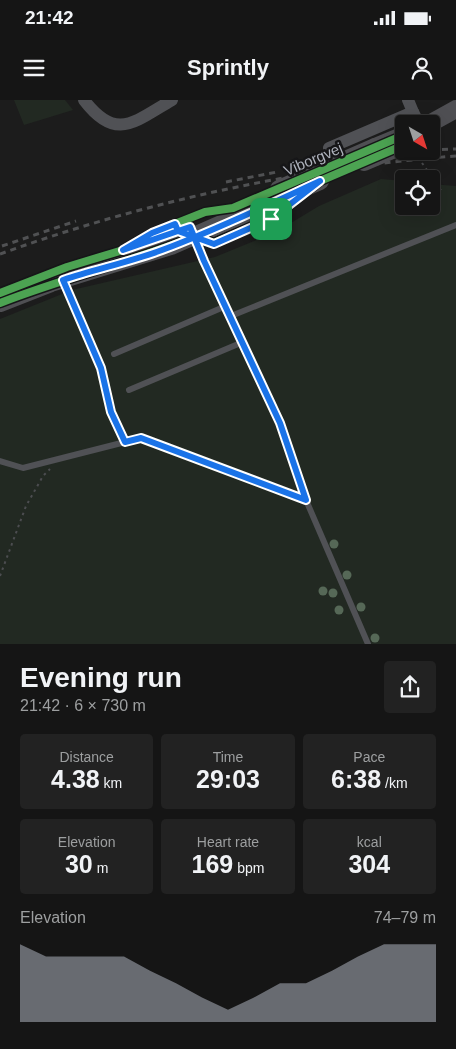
<!DOCTYPE html>
<meta charset="utf-8">
<style>
body{margin:0;font-family:Arial,sans-serif;background:#222;color:#f1f3f6;height:100vh;display:flex;flex-direction:column;font-size:19px;white-space:nowrap}
*{box-sizing:border-box;margin:0}
p{font-size:16px;color:#9d9fa0}
.icon{flex:none;width:28px;height:28px;fill:none;stroke:currentColor;stroke-width:2;stroke-linecap:round;stroke-linejoin:round}
.map{position:relative;height:544px;overflow:hidden}
.drawer{display:flex;flex-direction:column;background:#151515;flex:1}
.drawer>*{flex:none}
.needle{width:32px;rotate:141deg}
.controls{position:absolute;left:395px;top:15px;display:grid;gap:10px}
.controls a{display:grid;place-items:center;width:45px;height:45px;border-radius:5px;background:#151515;box-shadow:0 5px 20px #0002,0 0 0 1px #343434;font-size:25px}
.pin{position:absolute;display:grid;place-items:center;width:42px;height:42px;color:#fff;margin:-21px;border-radius:10px;box-shadow:0 2px 8px #0006}
.round{display:grid;place-items:center;flex:none;width:52px;height:52px;border-radius:5px;background:#222}
.headline{display:flex;align-items:center;justify-content:space-between;height:85px;padding:0 20px}
h1{font-size:28px;font-weight:700;line-height:38px}
.figures{display:grid;grid-template-columns:repeat(3,1fr);gap:8px;height:85px;padding:5px 20px}
.figures div{display:grid;align-content:center;border-radius:5px;background:#222;text-align:center}
.figures b{font-size:25px;font-weight:700}
.figures small{font-size:14px;font-weight:400}
.figures p{font-size:14px}
.chart{height:140px;padding:10px 20px}
.chart p{display:flex;justify-content:space-between}
.chart svg{width:100%;height:90px;margin-top:5px;fill:#8c9099;opacity:.7}
.status{display:flex;justify-content:space-between;align-items:center;height:35px;padding:0 25px;background:#151515;direction:ltr}
.status svg{height:14px;fill:currentColor}
header{display:flex;justify-content:space-between;align-items:center;height:65px;padding:0 20px;background:#151515;font-size:22px;font-weight:700}
.map>svg:first-child{display:block}
</style>
<div class="status"><b>21:42</b><svg viewBox="0 0 49 12"><path d="M0 12V9h3v3zM5 12V6h3v6zM10 12V3h3v9zM15 12V0h3v12zM26 1h20v11H26zM47 4h2v5h-2z"/></svg></div>
<header><svg class="icon" aria-label="menu" viewBox="0 0 24 24"><path d="M4 6h16M4 12h16M4 18h16"/></svg>Sprintly<svg class="icon" aria-label="person" viewBox="0 0 24 24"><circle cx="12" cy="8" r="4"/><path d="M4 21q1-7 8-7t8 7"/></svg></header>
<div class="map">
<svg width="456" height="544" viewBox="0 0 456 544">
<rect width="100%" height="100%" fill="#1c1c1c"/>
<g fill="#222922">
<polygon points="14,0 65,0 73,10 24,25"/>
<polygon points="381,79 404,81 404,106 431,106 431,84 456,86 456,544 0,544 0,219 72,190 215,157 276,132 319,106"/>
</g>
<g fill="none" stroke-linecap="round" stroke-linejoin="round">
<g stroke="#4c4d50" stroke-width="2" stroke-dasharray="2.5 4" stroke-linecap="butt">
<polyline points="422,63 441,90"/>
<polyline points="69,193 101,269 111,312 121,333"/>
<polyline points="0,476 26,406 43,376 50,369"/>
</g>
<g stroke="#505155" stroke-width="6">
<polyline points="190,127 280,323 306,400 368,544"/>
<polyline points="231,216 456,125"/>
<polyline points="114,254 226,206"/>
<polyline points="129,290 243,242"/>
<polyline points="0,361 23,368 141,338 306,400"/>
</g>
<g stroke="#505155" stroke-width="12">
<path d="M84,0C116,42 134,22 172,0"/>
<polyline points="413,12 419,24"/>
<polyline points="329,48 413,12 408,0"/>
</g>
<g stroke="#4f4f53" stroke-width="18">
<polyline points="429,24 456,9"/>
<polyline points="375,47 404,35"/>
<polyline points="0,203 51,183 171,146 320,81"/>
</g>
<g stroke="#505153" stroke-width="3" stroke-dasharray="6 5" stroke-linecap="butt">
<polyline points="431,50 456,49"/>
<polyline points="391,55 418,51"/>
<polyline points="226,82 277,72"/>
<polyline points="2,146 76,121"/>
<path d="M0,154C147,101 300,68 456,56"/>
</g>
<g stroke="#4f4f53" stroke-width="18">
<polyline points="364,62 404,45"/>
<polyline points="279,89 375,47"/>
</g>
<defs>
<g id="cycleway">
<polyline points="175,124 178,131 214,143 271,119 320,81 404,45"/>
<polyline points="0,193 67,167 123,150 152,133 205,112 233,108 404,35"/>
<path d="M0,203C64,178 130,162 194,137"/>
</g>
</defs>
<use href="#cycleway" stroke="#161618" stroke-width="11"/>
<use href="#cycleway" stroke="#4ca352" stroke-width="8"/>
</g>
<g fill="#566857">
<circle cx="334" cy="444" r="4.5"/>
<circle cx="347" cy="475" r="4.5"/>
<circle cx="323" cy="491" r="4.5"/>
<circle cx="333" cy="493" r="4.5"/>
<circle cx="361" cy="507" r="4.5"/>
<circle cx="339" cy="510" r="4.5"/>
<circle cx="375" cy="538" r="4.5"/>
</g>
<g fill="none" stroke-linecap="round" stroke-linejoin="round">
<defs>
<path id="route" d="M271,119L214,144L178,131L123,150L152,133L175,124L178,131L190,127L204,161L280,323L306,400L141,338L125,342L111,312L101,268L63,180C96,169 130,162 162,150C216,130 268,105 320,81L271,119"/>
</defs>
<use href="#route" stroke="#fff" stroke-width="10"/>
<use href="#route" stroke="#1a73e8" stroke-width="6"/>
</g>
<g text-anchor="middle" dominant-baseline="central" stroke-width="5" stroke-linejoin="round" paint-order="stroke">
<g font-size="15" fill="#aeb2bc" stroke="#161618">
<text transform="translate(313 59) rotate(-23)">Viborgvej</text>
</g>
</g>
</svg>
<div class="controls">
<a><svg class="needle" viewBox="-14 -14 28 28"><path d="M0-13l5 13h-10z" fill="#e53935"/><path d="M0 13l5-13h-10z" fill="#9d9fa0"/></svg></a>
<a><svg class="icon" aria-label="locate" viewBox="0 0 24 24"><circle cx="12" cy="12" r="6"/><path d="M12 2v4M12 18v4M2 12h4M18 12h4"/></svg></a>
</div>
<div class="pin" style="left:271px;top:119px;background:#1e9e55"><svg class="icon" aria-label="arrive" viewBox="0 0 24 24"><path d="M6 21V4h12l-3 4 3 4H6"/></svg></div>
</div>
<section class="drawer">
<div class="headline"><div><h1>Evening run</h1><p>21:42 · 6 × 730 m</p></div><a class="round"><svg class="icon" aria-label="share" viewBox="0 0 24 24"><path d="M12 15V3M7 8l5-5 5 5M5 13v7h14v-7"/></svg></a></div>
<div class="figures">
<div><p>Distance</p><b>4.38<small> km</small></b></div>
<div><p>Time</p><b>29:03</b></div>
<div><p>Pace</p><b>6:38<small> /km</small></b></div>
</div>
<div class="figures">
<div><p>Elevation</p><b>30<small> m</small></b></div>
<div><p>Heart rate</p><b>169<small> bpm</small></b></div>
<div><p>kcal</p><b>304</b></div>
</div>
<div class="chart"><p><span>Elevation</span>74–79 m</p>
<svg viewBox="0 0 160 44" preserveAspectRatio="none"><path d="M0 44V6L10 12L20 12L30 12L40 12L50 19L60 25L70 32L80 38L90 32L100 25L110 25L120 19L130 12L140 6L150 6L160 6V44z"/></svg>
</div>
</section>
